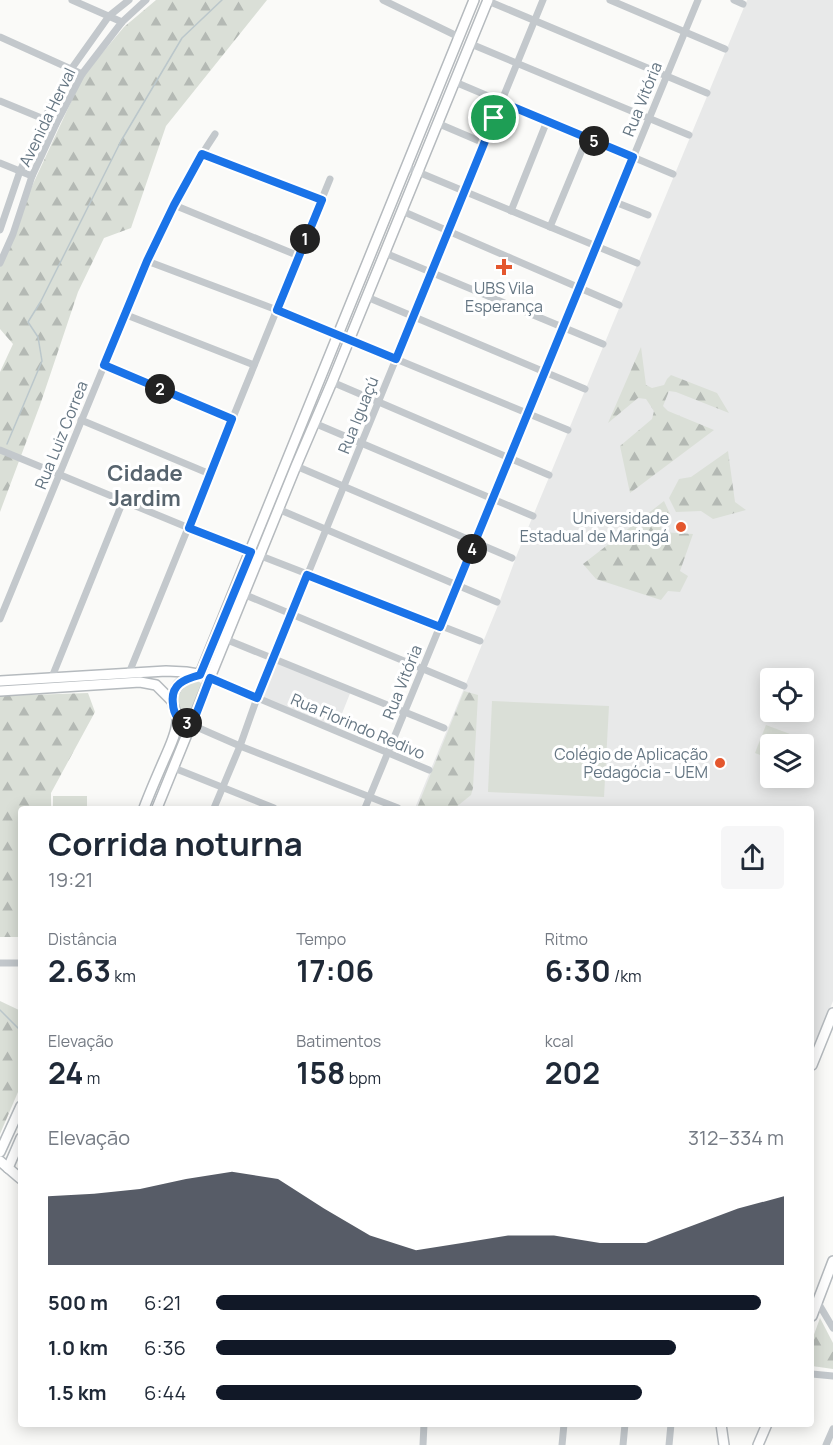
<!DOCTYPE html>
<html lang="pt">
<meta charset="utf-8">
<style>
body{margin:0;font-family:Manrope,sans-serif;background:#f6f6f7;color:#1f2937;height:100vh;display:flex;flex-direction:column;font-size:22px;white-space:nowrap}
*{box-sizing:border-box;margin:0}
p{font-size:20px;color:#747a83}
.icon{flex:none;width:33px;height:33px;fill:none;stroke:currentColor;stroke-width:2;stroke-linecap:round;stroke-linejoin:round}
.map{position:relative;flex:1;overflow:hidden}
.drawer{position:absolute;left:18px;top:806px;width:796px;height:621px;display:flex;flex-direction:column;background:#fff;border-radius:6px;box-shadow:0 3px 15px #0003}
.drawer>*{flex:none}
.fabs{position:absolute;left:760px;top:668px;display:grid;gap:12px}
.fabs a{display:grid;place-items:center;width:54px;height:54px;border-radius:6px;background:#fff;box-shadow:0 3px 15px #0003;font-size:30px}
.pin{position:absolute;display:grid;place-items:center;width:51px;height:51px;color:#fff;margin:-26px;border:3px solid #fff;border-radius:50%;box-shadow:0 2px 6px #0007}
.km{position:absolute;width:30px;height:30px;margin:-15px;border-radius:50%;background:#222;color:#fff;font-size:16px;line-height:30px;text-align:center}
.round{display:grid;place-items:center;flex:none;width:63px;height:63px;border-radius:6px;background:#f6f6f7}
.head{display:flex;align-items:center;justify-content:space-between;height:102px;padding:0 30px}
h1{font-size:33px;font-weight:700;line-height:45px}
.stats{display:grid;grid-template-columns:repeat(3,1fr);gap:9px;height:102px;padding:6px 30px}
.stats div{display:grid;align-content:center}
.stats b{font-size:30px;font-weight:700}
.stats small{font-size:16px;font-weight:400}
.stats p{font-size:16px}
.chart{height:168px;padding:12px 30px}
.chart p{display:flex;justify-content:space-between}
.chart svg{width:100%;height:108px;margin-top:6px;fill:#111827;opacity:.7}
ul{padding:0 30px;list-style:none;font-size:20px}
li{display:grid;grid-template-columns:96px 72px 1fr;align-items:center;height:45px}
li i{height:15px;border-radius:8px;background:#111827}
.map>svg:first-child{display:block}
</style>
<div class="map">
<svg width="833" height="1445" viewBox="0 0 833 1445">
<defs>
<pattern id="forest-firs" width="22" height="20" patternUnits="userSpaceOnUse" patternTransform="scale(1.5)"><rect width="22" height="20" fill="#dadfd7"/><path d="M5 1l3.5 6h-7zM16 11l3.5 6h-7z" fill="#b4b9b4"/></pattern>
</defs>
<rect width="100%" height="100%" fill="#fafaf8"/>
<g fill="#e8e9e9" fill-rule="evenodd">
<path d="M747,0H833V1001L812,1053V808H415L499,603L518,552ZM771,678H804V711H771ZM771,744H804V777H771Z"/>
<polygon points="273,658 351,691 335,731 257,698"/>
</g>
<g fill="#dadfd7">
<path d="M197,680L202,684L189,716C172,708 175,697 183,683Z"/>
<polygon points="492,701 609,706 604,797 488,792"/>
<polygon points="766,725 790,734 785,744 771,744 771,759 755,753"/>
<rect x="53" y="796" width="34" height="12"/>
</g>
<g fill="url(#forest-firs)">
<polygon points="156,0 267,0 166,126 131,228 104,238 78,292 40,405 0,512 0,372 13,344 0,329 0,264 33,184 83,76 124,27"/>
<polygon points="641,347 646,385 652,388 664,385 667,379 671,375 717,393 729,413 676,392 669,391 663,406 668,411 714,430 630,493 620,446 652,419 654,411 646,399 638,398 608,423"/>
<polygon points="728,451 735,502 746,510 713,519 701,511 676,512 669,498 679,479 691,477"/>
<polygon points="664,501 670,514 661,521 661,532 693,534 680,571 688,576 680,592 668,591 661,600 596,579 583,564"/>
<polygon points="464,691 478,695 473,788 471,795 455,808 417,808"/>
<polygon points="88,693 95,712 51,793 51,808 21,808 21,937 0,937 0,696"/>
<polygon points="0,1001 21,1011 21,1085 0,1134"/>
<polygon points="820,1318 833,1343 833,1369 812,1366 812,1340"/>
</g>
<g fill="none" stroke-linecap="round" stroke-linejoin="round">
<g stroke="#bbc7cb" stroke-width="1.5">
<polyline points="7,444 42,361 38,337 28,322 41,301 121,141 182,38 222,0"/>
<polyline points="0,1010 21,1031"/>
</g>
<defs>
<g id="major">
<polyline points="0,681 166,671 186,672 198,674"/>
<polyline points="0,691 140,682 156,685 172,701"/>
<path d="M144,808C150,792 157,776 164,760C169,748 177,733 177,720C177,707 167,703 176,688C181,679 191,677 200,674L474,0"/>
<polyline points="157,808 296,466 332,382 488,0"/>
<polyline points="812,1065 833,1013"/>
<polyline points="0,1152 21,1106"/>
<polyline points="0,1161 21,1179"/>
<polyline points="8,1168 21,1138"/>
<polyline points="812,1316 833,1261"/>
<polyline points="721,1424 724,1445"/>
<polyline points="758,1445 767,1424"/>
</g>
</defs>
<use href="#major" stroke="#b5babe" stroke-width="12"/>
<g stroke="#c3c8cc" stroke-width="7">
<polyline points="72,0 122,22"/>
<polyline points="383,0 459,37"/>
<polyline points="610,0 725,49"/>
<polyline points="734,0 743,4"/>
<polyline points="488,1 707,93"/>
<polyline points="0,37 82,74"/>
<polyline points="471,44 689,135"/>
<polyline points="455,82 673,174"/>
<polyline points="0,101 56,124"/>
<polyline points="437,123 484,143"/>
<polyline points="202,154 322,200"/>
<polyline points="0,163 32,176"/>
<polyline points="406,167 637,263"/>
<polyline points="615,202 648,215"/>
<polyline points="174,205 299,256"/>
<polyline points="402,211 619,305"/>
<polyline points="511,211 547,121"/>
<polyline points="550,227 587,138"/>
<polyline points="0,230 20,171 44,119 72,68 109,16 129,0"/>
<polyline points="385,253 603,344"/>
<polyline points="147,261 277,310 568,430"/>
<polyline points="0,263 13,234 32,176 56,124 82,74 122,22 146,0"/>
<polyline points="367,297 585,389"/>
<polyline points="124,314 254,365"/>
<polyline points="104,365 232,419"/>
<polyline points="332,382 549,475"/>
<polyline points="81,420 210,474"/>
<polyline points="314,423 533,516"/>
<polyline points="0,450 189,528 480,641"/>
<polyline points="296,466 512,558"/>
<polyline points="278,509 497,602"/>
<polyline points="243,594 464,686"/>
<path d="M0,619L147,261C168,218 188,174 215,134"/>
<polyline points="225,639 444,728"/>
<polyline points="129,673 330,179"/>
<polyline points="52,677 123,501"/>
<polyline points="210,678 429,770"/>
<polyline points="192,725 240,746 398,808"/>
<polyline points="174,768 274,808"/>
<polyline points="214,808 240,746 257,698 543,0"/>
<polyline points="365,808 698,0"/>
<polyline points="0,963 21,963"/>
<polyline points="817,1301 833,1328"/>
<polyline points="812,1374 833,1376"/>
<polyline points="423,1445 424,1424"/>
<polyline points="562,1445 564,1424"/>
<polyline points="623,1445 625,1424"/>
<polyline points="669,1445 671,1424"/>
<polyline points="826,1445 833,1429"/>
</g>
<use href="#major" stroke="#fff" stroke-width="9"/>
</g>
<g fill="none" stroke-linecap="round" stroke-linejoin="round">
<defs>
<path id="route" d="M501,102L633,157L440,627L307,575L257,698L210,678L192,725C188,723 181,721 178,718C175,715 173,708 173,704C170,684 185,679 200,675L251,552L189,528L232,419L104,365L147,261L174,205L202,154L322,200L277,310L396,359Z"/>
</defs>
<use href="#route" stroke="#fff" stroke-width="12"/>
<use href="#route" stroke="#1a73e8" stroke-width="8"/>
</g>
<g fill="#e4572e" stroke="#fff" stroke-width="2">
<path d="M501 258h6v6h6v6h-6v6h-6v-6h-6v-6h6z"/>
<circle cx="681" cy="527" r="6"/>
<circle cx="720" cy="763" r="6"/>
</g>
<g text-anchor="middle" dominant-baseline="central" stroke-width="6" stroke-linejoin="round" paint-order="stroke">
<g font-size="16" fill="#657683" stroke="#fff">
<text transform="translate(642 99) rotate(-68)">Rua Vitória</text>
<text transform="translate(47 117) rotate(-64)">Avenida Herval</text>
<text transform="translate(358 415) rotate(-68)">Rua Iguaçú</text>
<text transform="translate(61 435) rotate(-68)">Rua Luiz Correa</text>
<text transform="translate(402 682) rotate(-68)">Rua Vitória</text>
<text transform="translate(358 726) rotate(23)">Rua Florindo Redivo</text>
</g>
<g font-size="16" fill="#657683" stroke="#fff" text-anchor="end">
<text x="504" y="288" text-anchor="middle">UBS Vila<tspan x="504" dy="18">Esperança</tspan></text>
<text x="669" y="518">Universidade<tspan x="669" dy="18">Estadual de Maringá</tspan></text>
<text x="708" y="754">Colégio de Aplicação<tspan x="708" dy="18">Pedagócia - UEM</tspan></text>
</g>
<g font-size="22" font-weight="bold" fill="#57646e" stroke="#fff">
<text x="145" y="473">Cidade<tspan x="145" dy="25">Jardim</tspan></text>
</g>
</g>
</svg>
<div class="fabs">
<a><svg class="icon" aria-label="locate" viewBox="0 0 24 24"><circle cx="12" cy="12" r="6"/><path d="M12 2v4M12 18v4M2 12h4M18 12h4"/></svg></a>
<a><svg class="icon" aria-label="layers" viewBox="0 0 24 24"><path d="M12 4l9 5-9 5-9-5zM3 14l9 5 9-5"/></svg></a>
</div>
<div class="pin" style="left:494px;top:118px;background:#1e9e55"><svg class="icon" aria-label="arrive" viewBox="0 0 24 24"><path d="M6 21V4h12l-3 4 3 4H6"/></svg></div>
<b class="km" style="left:305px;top:239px">1</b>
<b class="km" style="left:160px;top:389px">2</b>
<b class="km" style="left:187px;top:723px">3</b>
<b class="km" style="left:472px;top:549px">4</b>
<b class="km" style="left:594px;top:141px">5</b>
<section class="drawer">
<div class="head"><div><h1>Corrida noturna</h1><p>19:21</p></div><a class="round"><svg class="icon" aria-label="share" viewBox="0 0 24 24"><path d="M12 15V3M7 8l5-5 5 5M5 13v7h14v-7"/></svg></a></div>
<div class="stats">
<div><p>Distância</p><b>2.63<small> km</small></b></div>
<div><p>Tempo</p><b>17:06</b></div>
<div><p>Ritmo</p><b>6:30<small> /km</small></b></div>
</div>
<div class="stats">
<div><p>Elevação</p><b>24<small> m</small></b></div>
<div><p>Batimentos</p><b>158<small> bpm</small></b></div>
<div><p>kcal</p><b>202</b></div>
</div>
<div class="chart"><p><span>Elevação</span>312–334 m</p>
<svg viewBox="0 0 160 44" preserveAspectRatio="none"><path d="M0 44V16L10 15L20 13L30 9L40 6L50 9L60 21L70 32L80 38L90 35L100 32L110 32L120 35L130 35L140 28L150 21L160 16V44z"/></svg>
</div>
<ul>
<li><b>500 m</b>6:21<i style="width:96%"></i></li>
<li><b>1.0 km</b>6:36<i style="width:81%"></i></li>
<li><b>1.5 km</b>6:44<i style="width:75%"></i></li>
</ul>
</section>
</div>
